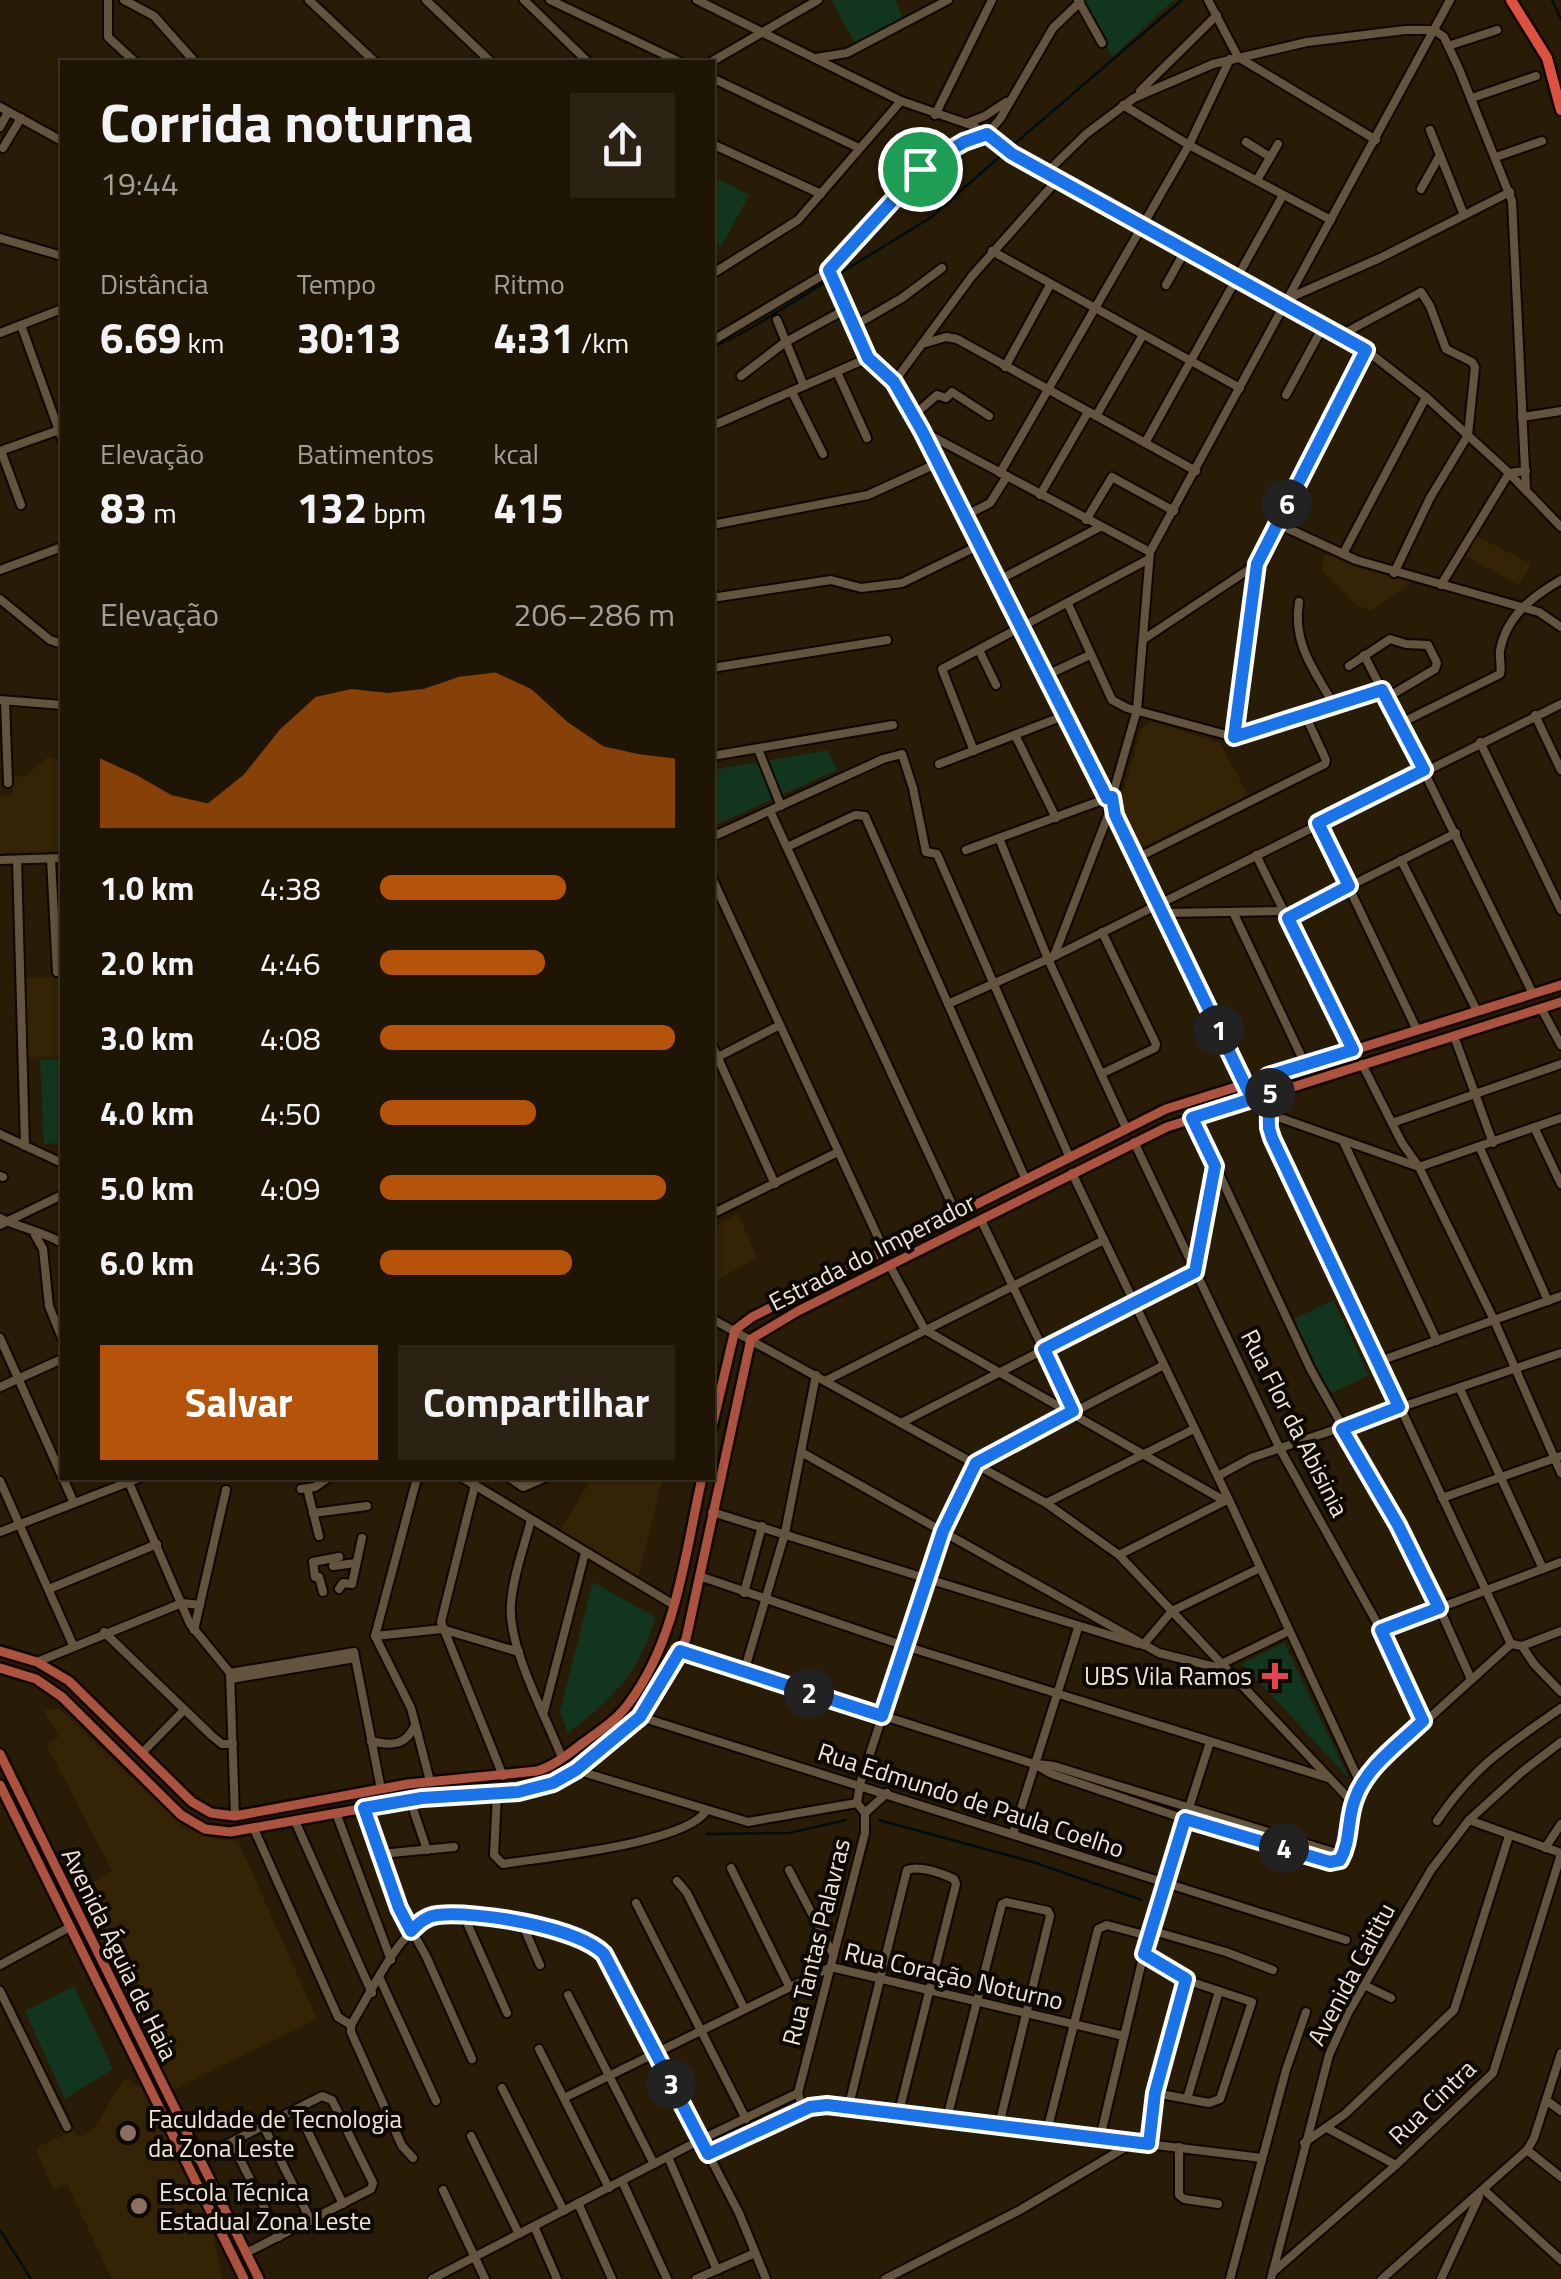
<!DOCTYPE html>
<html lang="pt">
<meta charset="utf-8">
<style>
body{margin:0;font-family:"Titillium Web",sans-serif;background:#2c2213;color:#f1f3f6;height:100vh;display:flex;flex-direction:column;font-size:38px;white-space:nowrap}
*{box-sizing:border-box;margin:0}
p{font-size:32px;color:#a19f9a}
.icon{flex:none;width:55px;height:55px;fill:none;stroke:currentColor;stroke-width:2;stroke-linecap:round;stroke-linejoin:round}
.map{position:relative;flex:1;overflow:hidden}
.drawer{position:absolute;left:60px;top:60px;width:655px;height:1420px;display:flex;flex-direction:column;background:#1f1504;border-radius:0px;box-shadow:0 2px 8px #0004,0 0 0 2px #3c3426}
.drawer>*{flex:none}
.pin{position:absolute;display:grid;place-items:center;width:85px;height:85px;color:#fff;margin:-42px;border:5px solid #fff;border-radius:50%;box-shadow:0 2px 10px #0007}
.km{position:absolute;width:50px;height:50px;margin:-25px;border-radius:50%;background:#222;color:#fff;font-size:28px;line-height:50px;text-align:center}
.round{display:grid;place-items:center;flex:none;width:105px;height:105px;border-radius:0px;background:#2c2213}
.head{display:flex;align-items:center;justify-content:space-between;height:170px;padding:0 40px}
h1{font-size:55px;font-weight:700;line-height:75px}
.metrics{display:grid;grid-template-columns:repeat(3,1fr);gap:15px;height:170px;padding:10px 40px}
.metrics div{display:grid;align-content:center}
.metrics b{font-size:42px;font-weight:700}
.metrics small{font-size:28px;font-weight:400}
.metrics p{font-size:28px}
.chart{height:280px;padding:20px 40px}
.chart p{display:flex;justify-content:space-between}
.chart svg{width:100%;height:180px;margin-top:10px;fill:#b45309;opacity:.7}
.button{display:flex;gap:20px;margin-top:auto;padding:20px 40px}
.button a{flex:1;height:115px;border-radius:0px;background:#b45309;color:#fff;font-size:40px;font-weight:700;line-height:115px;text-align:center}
.button a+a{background:#2c2213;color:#f1f3f6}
ul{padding:0 40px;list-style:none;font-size:32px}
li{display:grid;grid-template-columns:160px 120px 1fr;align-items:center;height:75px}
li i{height:25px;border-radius:12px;background:#b45309}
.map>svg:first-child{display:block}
</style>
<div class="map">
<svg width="1561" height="2279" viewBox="0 0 1561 2279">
<rect width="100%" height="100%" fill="#291c06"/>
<g fill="#342405">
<polygon points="1477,536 1531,564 1519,585 1466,556"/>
<polygon points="1325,554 1368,570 1408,580 1410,583 1371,611 1357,605 1322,570"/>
<polygon points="1151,721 1220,743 1248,795 1141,848 1121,807 1121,798 1142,728"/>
<polygon points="49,756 62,762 62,851 0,854 0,796 13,794 12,777 26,776"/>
<polygon points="62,976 62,1056 28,1057 25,978"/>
<polygon points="738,1214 757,1258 713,1282 713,1227"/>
<polygon points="592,1478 663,1478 638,1578 559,1532"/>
<polygon points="60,1709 185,1828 215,1839 238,1841 317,2019 171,2091 73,1892 112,1871 46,1744 59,1737 44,1710"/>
<polygon points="125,2078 138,2086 142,2083 212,2229 222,2279 112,2279 67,2184 53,2190 36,2148 74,2130 79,2138 92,2131"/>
</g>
<g fill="#12361d">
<polygon points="831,0 895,0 903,17 855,43"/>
<polygon points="1082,0 1174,0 1112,57"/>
<polygon points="712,176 749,195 721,247 713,242"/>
<polygon points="828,750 837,770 713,826 713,770"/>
<polygon points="62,1059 62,1143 44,1144 40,1060"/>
<polygon points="1333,1300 1369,1375 1330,1394 1294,1319"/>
<path d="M593,1582L655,1617C640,1673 612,1699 568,1733L560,1712Z"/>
<polygon points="1284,1643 1348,1776 1347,1776 1242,1664"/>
<polygon points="74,1986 113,2069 65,2099 25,2011"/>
</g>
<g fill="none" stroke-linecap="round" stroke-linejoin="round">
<g stroke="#000e12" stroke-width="2.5">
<polyline points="1552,0 1561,19"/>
<polyline points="1011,147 1182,0"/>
<polyline points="712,348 746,331 930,218 1005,152"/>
<polyline points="879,1820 1033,1862 1142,1900"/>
<polyline points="707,1834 789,1833 846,1820"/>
<polyline points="0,2230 31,2279"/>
</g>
<defs>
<g id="minor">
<polyline points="108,0 108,37 135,62"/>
<polyline points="124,0 154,16 195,62"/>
<polyline points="309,0 375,62"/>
<polyline points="426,0 491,62"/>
<polyline points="524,0 588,62"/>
<polyline points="550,0 680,62"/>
<polyline points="697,0 901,101 974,126 1012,154 1366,350 1426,397 1509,473 1561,527"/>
<polyline points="1078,0 1102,43"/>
<polyline points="1208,0 1238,57 1376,140"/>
<polyline points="1450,0 1150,552 1137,710 1112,797 1115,815 1269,1127 1511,1644"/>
<polyline points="1448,46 1497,30"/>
<polyline points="816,58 847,53 948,0"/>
<polyline points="711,62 818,0"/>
<polyline points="712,78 859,148"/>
<polyline points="1140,91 1217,15"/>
<polyline points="1472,98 1536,76"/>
<polyline points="1123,105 1189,145 1331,220"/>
<polyline points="0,107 62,141"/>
<polyline points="935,115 992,0"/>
<polyline points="967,123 985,116 1006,102"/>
<polyline points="0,127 8,112"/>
<polyline points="1430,130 1464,215"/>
<polyline points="1246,142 1270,157"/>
<polyline points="712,144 821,194"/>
<polyline points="3,148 21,118"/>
<polyline points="1496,157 1542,141"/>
<polyline points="1046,173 1086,134 1134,98 1213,64 1307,42 1405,30 1434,30 1444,37 1459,69 1512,201 1526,490"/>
<polyline points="1257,180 1278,144"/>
<polyline points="1421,189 1440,155"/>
<polyline points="0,238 62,256"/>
<polyline points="992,251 1240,388"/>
<polyline points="829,270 868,358 894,382 922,431 1107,798"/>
<polyline points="712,274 798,220 901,101"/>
<polyline points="1166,285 1186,249"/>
<polyline points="1289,298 1380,258 1510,192"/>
<polyline points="777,320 804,386"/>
<polyline points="21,325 62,439"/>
<polyline points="852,327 902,298 942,268"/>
<polyline points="0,333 62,309"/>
<polyline points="1341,335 1421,292 1430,306 1446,349 1472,362 1475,367 1468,435 1430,498 1394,573"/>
<polyline points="712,341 823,275 854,246 925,164 964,142 987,134 1000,119 1053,28 1080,2"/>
<polyline points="922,344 946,337 957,339 1196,471"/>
<polyline points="1005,367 1050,285"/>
<polyline points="837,372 867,438"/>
<polyline points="741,376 784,343 846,309"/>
<polyline points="894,382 972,276 1058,179"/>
<polyline points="792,392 823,454"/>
<polyline points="1286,395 1324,325"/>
<polyline points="913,416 937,395 946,398 952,392 989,416"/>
<polyline points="1096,416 1143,335"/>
<polyline points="1522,417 1561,411"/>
<polyline points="712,426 868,358"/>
<polyline points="922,431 1150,552"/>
<polyline points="1145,443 1283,195"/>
<polyline points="0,451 62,429"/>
<polyline points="1,451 21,505"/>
<polyline points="1000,473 1189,145 1230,59"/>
<polyline points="1040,495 1088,412"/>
<polyline points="965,516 990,503 1007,476"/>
<polyline points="1086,520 1112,477 1174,511"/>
<polyline points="1278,524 1356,560 1539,612 1561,627"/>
<polyline points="712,525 868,495 938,463"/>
<polyline points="1343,554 1426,397"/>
<polyline points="0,570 62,547"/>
<polyline points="999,580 1100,527"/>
<polyline points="1441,585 1509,473 1526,471"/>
<polyline points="712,598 831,580 861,588 902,583 980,545"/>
<polyline points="0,599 50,640 62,644"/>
<path d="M1299,602C1292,643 1314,670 1334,705"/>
<polyline points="1068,604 1112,700 1127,708 1234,737 1378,691 1385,692 1533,994"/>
<polyline points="1144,639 1257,564"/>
<polyline points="979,650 996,685"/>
<polyline points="1364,655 1382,690"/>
<polyline points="1349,666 1390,639 1406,644 1428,645 1437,663 1435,669 1388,697"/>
<polyline points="712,668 887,640"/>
<polyline points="1047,675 1090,655"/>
<polyline points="0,700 62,705"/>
<polyline points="5,701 8,783"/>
<polyline points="1535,715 1561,770"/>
<path d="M1401,723L1500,674C1502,665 1499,659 1500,651C1506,616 1533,596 1561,580"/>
<polyline points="1015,735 1056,818"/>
<polyline points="1234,737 1257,564 1366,350"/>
<polyline points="1480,742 1561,910"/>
<polyline points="758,749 781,806"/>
<polyline points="974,751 942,669 1149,559"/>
<polyline points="712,756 893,725"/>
<polyline points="939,764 1066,715"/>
<polyline points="770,811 956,1213"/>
<polyline points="1318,823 1417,1030"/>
<polyline points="712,837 883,759 902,754 913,788 926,852 937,854 1069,1156"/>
<polyline points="999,838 1048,959 1126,1128"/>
<polyline points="787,847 855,815 865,816 1025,1178"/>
<polyline points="966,850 1108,798"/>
<polyline points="1256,855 1353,1050"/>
<polyline points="1137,858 1325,764 1326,760 1305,715"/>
<polyline points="51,859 57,972"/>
<polyline points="0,860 62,858"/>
<polyline points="17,860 25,1146"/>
<polyline points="1401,860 1477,1011"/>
<polyline points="712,878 884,1250"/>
<polyline points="1233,912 1305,1064"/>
<polyline points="1162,913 1284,911"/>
<polyline points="1288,917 1456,833"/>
<polyline points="1054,956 1112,805"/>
<polyline points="948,1004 1057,955 1561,704"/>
<polyline points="1541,1008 1561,1045"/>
<polyline points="1454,1036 1493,1143"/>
<polyline points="712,1045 775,1184"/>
<polyline points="712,1060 780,1025"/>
<polyline points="1362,1064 1402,1143 1419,1167 1494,1320 1561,1473"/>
<polyline points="1101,1074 1155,1048 1156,1044 1102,932"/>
<polyline points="1269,1076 1269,1118"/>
<polyline points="1269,1114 1419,1167 1561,1118"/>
<polyline points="1193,1118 1311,1370 1398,1525 1434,1596 1471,1679"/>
<polyline points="1392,1123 1561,1064"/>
<polyline points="1534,1127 1561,1184"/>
<polyline points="0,1134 62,1163"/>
<polyline points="1343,1141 1437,1341"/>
<polyline points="1134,1142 1280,1449 1381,1630 1423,1721"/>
<polyline points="1480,1148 1548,1301"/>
<polyline points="1072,1173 1229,1500 1361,1785"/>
<polyline points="0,1176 3,1177"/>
<polyline points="712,1214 838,1152"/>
<path d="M0,1218C21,1228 44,1232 62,1243"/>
<polyline points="981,1220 1073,1411"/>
<polyline points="0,1225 62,1195"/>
<polyline points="35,1235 43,1249 49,1306 62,1338"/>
<polyline points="890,1266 925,1330 1225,1501"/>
<polyline points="712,1319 1046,1503 1119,1555 1353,1803"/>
<polyline points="0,1338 74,1503"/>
<polyline points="1377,1362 1561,1296"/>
<polyline points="825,1381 1104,1240"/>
<polyline points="0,1387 62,1359"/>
<polyline points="1460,1389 1543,1569"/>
<polyline points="901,1423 1195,1272 1215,1166"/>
<polyline points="801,1452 1159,1653 1215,1667 1289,1631"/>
<polyline points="976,1463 1164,1365"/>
<polyline points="1218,1476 1251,1458 1561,1353"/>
<polyline points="127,1478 190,1624 230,1673 235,1816"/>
<polyline points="417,1478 375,1636 411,1708 430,1781"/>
<polyline points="463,1478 674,1605"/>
<polyline points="510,1478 523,1487 544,1478"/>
<polyline points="0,1481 73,1645"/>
<polyline points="475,1485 441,1622 503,1776"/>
<polyline points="307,1488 319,1536"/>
<polyline points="301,1489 315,1487 328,1478"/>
<polyline points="1442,1498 1561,1456"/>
<polyline points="1046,1503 1194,1429"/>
<polyline points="712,1512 1138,1644"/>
<polyline points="313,1513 367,1506"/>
<path d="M531,1520C524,1547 513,1576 511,1603C507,1647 546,1716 562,1758"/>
<polyline points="0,1532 139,1478"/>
<polyline points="1119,1555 1225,1501"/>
<polyline points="333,1566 356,1563"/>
<polyline points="699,1576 905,1646 1328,1778"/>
<polyline points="49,1589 157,1544"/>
<polyline points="339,1589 343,1583 352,1584 362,1538"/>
<polyline points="323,1592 319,1577 315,1577 313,1562 339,1557"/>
<polyline points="744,1593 762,1526"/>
<polyline points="194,1630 226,1490"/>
<polyline points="1381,1630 1561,1562"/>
<polyline points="104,1632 212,1736 222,1744 233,1744"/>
<polyline points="375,1636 442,1629 519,1652"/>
<polyline points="1143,1645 1172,1611 1260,1568"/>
<polyline points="1522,1646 1534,1664 1561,1692"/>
<path d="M681,1651L1034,1764L1052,1774L1185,1819L1334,1863L1340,1860C1358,1828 1345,1801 1374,1768L1511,1644L1522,1646L1561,1631"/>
<polyline points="37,1662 182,1603 200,1605"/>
<polyline points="744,1672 785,1533 816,1375"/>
<polyline points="230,1673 354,1652 381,1789"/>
<polyline points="231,1679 355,1658"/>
<polyline points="544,1711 585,1553"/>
<polyline points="641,1717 1346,1940"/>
<path d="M371,1741C391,1746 406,1746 415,1725"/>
<polyline points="142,1753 184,1710"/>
<polyline points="1036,1764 1054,1766 1343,1855"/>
<polyline points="576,1770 748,1822 857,1803"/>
<path d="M497,1794L494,1855L503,1864C545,1857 684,1844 706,1811"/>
<polyline points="410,1800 427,1850"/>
<polyline points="857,1803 860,1784 943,1531 976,1463"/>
<polyline points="364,1808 399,1908 426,1956 472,2059"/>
<polyline points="336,1813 391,1960"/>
<polyline points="865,1813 887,1793"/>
<polyline points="1469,1820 1561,1853"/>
<polyline points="295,1821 372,1993"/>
<path d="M1437,1821C1474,1766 1508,1745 1561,1708"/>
<polyline points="254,1829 338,2017 351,2025"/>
<polyline points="1013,1834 1078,1628"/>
<polyline points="1545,1848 1561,1824"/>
<polyline points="380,1854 454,1847"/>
<polyline points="731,1868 789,1986"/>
<polyline points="789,1870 833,1954"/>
<polyline points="677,1881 687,1893 744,2008"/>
<polyline points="636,1903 746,2119"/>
<polyline points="464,1916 507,2013"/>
<polyline points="522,1923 540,1965"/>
<polyline points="1150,1930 1226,1952 1273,1970"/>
<polyline points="1144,1954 1192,1982 1252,2002 1220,2099 1209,2103 1155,2093"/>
<polyline points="0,1965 70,1927"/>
<polyline points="380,1979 436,2101"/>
<polyline points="1364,1985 1391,1998"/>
<polyline points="0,1991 67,2127"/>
<polyline points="568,1995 654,2164"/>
<polyline points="539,2049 609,2188"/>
<polyline points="502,2088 564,2211"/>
<polyline points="564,2098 831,1967 1124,2036"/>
<polyline points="1187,2099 1219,1991"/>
<polyline points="1546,2100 1561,2111"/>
<path d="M849,2105L907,1870C921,1865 941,1873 954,1879L956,1884L899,2112"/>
<polyline points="297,2109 343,2204"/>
<polyline points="803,2110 798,2093 865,1833 865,1813 857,1803"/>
<polyline points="947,2118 1002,1904 1006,1902 1048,1911 1050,1916 999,2125"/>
<polyline points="264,2127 311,2221"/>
<polyline points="1327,2128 1396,2165"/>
<polyline points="1047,2131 1098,1929 1107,1925 1148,1936"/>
<polyline points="471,2136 519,2234"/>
<polyline points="1100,2138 1148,1936 1210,1742"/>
<polyline points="232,2143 279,2237"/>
<polyline points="1304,2143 1345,2114 1454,2010 1509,1836"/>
<polyline points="1149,2144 1155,2093 1187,1979"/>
<polyline points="1179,2147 1179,2195 1184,2199 1218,2204"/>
<polyline points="1527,2150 1561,2177"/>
<polyline points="708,2154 803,2110 827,2105 1262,2158"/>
<polyline points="668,2157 717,2270"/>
<path d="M413,2158L402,2146L351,2032V2025C371,1993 400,1926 436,1915C484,1917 570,1919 604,1954L739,2213L766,2279"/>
<polyline points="198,2159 322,2096 332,2100 373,2183 371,2189 246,2253"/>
<polyline points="622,2181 667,2279"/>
<polyline points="443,2190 485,2279"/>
<polyline points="1484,2190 1561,2260"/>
<polyline points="578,2203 612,2279"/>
<polyline points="534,2226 557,2279"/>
<polyline points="1273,2272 1396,2165 1493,2073 1561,1854"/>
<polyline points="432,2279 700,2140 798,2093"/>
<polyline points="696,2279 755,2253"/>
<polyline points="885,2279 1020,2210 1131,2144"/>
<polyline points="1230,2279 1286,2070 1306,2012"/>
<polyline points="1271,2279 1329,2055 1348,2013 1431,1870 1469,1820 1523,1771 1561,1742"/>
<polyline points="1382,2279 1527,2150 1534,2138 1561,2053"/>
<polyline points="1441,2279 1479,2197"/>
</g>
<g id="major">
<polyline points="712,1427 735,1330 752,1317 1166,1109 1561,985"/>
<path d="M0,1651L37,1662L69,1681L192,1802L211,1813L235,1816L408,1784L537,1771C554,1766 568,1754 583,1743C599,1731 617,1720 629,1703C677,1639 685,1553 702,1478"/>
<polyline points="0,1668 36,1679 62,1697 181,1815 205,1829 230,1832 422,1798 518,1793 537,1788 569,1774 626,1731 641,1717 667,1677 686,1639 751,1339 798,1311 1167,1127 1561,1002"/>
<polyline points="0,1754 259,2279"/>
<polyline points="0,1785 244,2279"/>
</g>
<polyline id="highway" points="1511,0 1547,58 1561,110"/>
</defs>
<use href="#minor" stroke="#110600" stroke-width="12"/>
<use href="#major" stroke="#110600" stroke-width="14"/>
<use href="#highway" stroke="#110600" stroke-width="15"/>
<use href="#minor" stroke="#63553d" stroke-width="8"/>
<use href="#major" stroke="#ac533f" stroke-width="9"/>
<use href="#highway" stroke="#dd5141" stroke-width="10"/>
</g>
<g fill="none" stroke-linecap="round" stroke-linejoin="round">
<defs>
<path id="route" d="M987,134L1012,154L1366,350L1257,564L1234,737L1382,690L1424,770L1318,823L1349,886L1288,918L1353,1050L1268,1076L1269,1128L1272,1138L1399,1407L1342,1429L1398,1525L1439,1608L1381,1630L1423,1721C1399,1744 1366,1767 1355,1799C1347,1819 1351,1841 1340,1860L1330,1862L1185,1819L1144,1954L1186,1979L1155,2093L1149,2144L827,2105L810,2107L708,2154L604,1954C577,1927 477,1911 438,1915C426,1916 419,1923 411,1931L399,1908L364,1808L422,1798L518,1792L553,1783L576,1770L640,1717L680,1651L882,1716L943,1531L976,1463L1073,1411L1044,1349L1195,1272L1215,1166L1192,1118L1252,1099L1115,815L1112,797L1107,798L922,431L894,382L868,358L829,270L926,164L964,142Z"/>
</defs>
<use href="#route" stroke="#fff" stroke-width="20"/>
<use href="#route" stroke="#1a73e8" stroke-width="12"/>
</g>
<path fill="#e0444e" stroke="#0d0802" stroke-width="4" d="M1270 1661h10v10h10v10h-10v10h-10v-10h-10v-10h10z"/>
<g fill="#8d6e63" stroke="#0d0802" stroke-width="4">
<circle cx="128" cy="2133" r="10"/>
<circle cx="139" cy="2206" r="10"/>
</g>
<g text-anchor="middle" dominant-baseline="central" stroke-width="8" stroke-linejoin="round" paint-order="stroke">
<g font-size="25" fill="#eee5d7" stroke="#0d0802">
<text transform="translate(872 1252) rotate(-27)">Estrada do Imperador</text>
<text transform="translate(1295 1423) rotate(63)">Rua Flor da Abisinia</text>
<text transform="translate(971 1800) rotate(18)">Rua Edmundo de Paula Coelho</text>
<text transform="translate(816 1942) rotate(-76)">Rua Tantas Palavras</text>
<text transform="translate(120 1954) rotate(64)">Avenida Águia de Haia</text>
<text transform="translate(1351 1974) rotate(-62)">Avenida Caititu</text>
<text transform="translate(954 1976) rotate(13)">Rua Coração Noturno</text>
<text transform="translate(1432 2102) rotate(-44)">Rua Cintra</text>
</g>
<g font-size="25" fill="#eee5d7" stroke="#0d0802" text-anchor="start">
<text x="1252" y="1676" text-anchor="end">UBS Vila Ramos</text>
<text x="148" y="2119">Faculdade de Tecnologia<tspan x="148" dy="29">da Zona Leste</tspan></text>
<text x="159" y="2192">Escola Técnica<tspan x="159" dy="29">Estadual Zona Leste</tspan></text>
</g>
</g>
</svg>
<div class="pin" style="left:920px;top:169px;background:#1e9e55"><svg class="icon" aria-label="arrive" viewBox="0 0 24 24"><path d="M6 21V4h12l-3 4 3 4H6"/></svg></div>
<b class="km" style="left:1219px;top:1030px">1</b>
<b class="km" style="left:809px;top:1693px">2</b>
<b class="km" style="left:671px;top:2084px">3</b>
<b class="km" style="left:1284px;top:1848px">4</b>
<b class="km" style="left:1270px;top:1093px">5</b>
<b class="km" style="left:1287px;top:504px">6</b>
<section class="drawer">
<div class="head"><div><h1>Corrida noturna</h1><p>19:44</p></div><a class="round"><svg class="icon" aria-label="share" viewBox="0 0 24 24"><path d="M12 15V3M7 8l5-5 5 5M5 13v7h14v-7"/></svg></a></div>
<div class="metrics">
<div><p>Distância</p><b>6.69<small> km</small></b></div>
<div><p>Tempo</p><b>30:13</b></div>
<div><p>Ritmo</p><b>4:31<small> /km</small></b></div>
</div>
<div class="metrics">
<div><p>Elevação</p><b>83<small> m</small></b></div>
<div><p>Batimentos</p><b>132<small> bpm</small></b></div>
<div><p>kcal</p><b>415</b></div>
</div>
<div class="chart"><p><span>Elevação</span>206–286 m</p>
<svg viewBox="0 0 160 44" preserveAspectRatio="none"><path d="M0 44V27L10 31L20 36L30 38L40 31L50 20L60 12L70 10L80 11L90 10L100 7L110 6L120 10L130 18L140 24L150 26L160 27V44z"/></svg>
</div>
<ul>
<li><b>1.0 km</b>4:38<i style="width:63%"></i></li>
<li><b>2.0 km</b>4:46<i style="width:56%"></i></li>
<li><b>3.0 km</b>4:08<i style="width:100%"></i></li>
<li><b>4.0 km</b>4:50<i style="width:53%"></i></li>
<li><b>5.0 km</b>4:09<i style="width:97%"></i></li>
<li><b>6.0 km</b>4:36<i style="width:65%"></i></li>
</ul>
<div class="button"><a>Salvar</a><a>Compartilhar</a></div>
</section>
</div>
